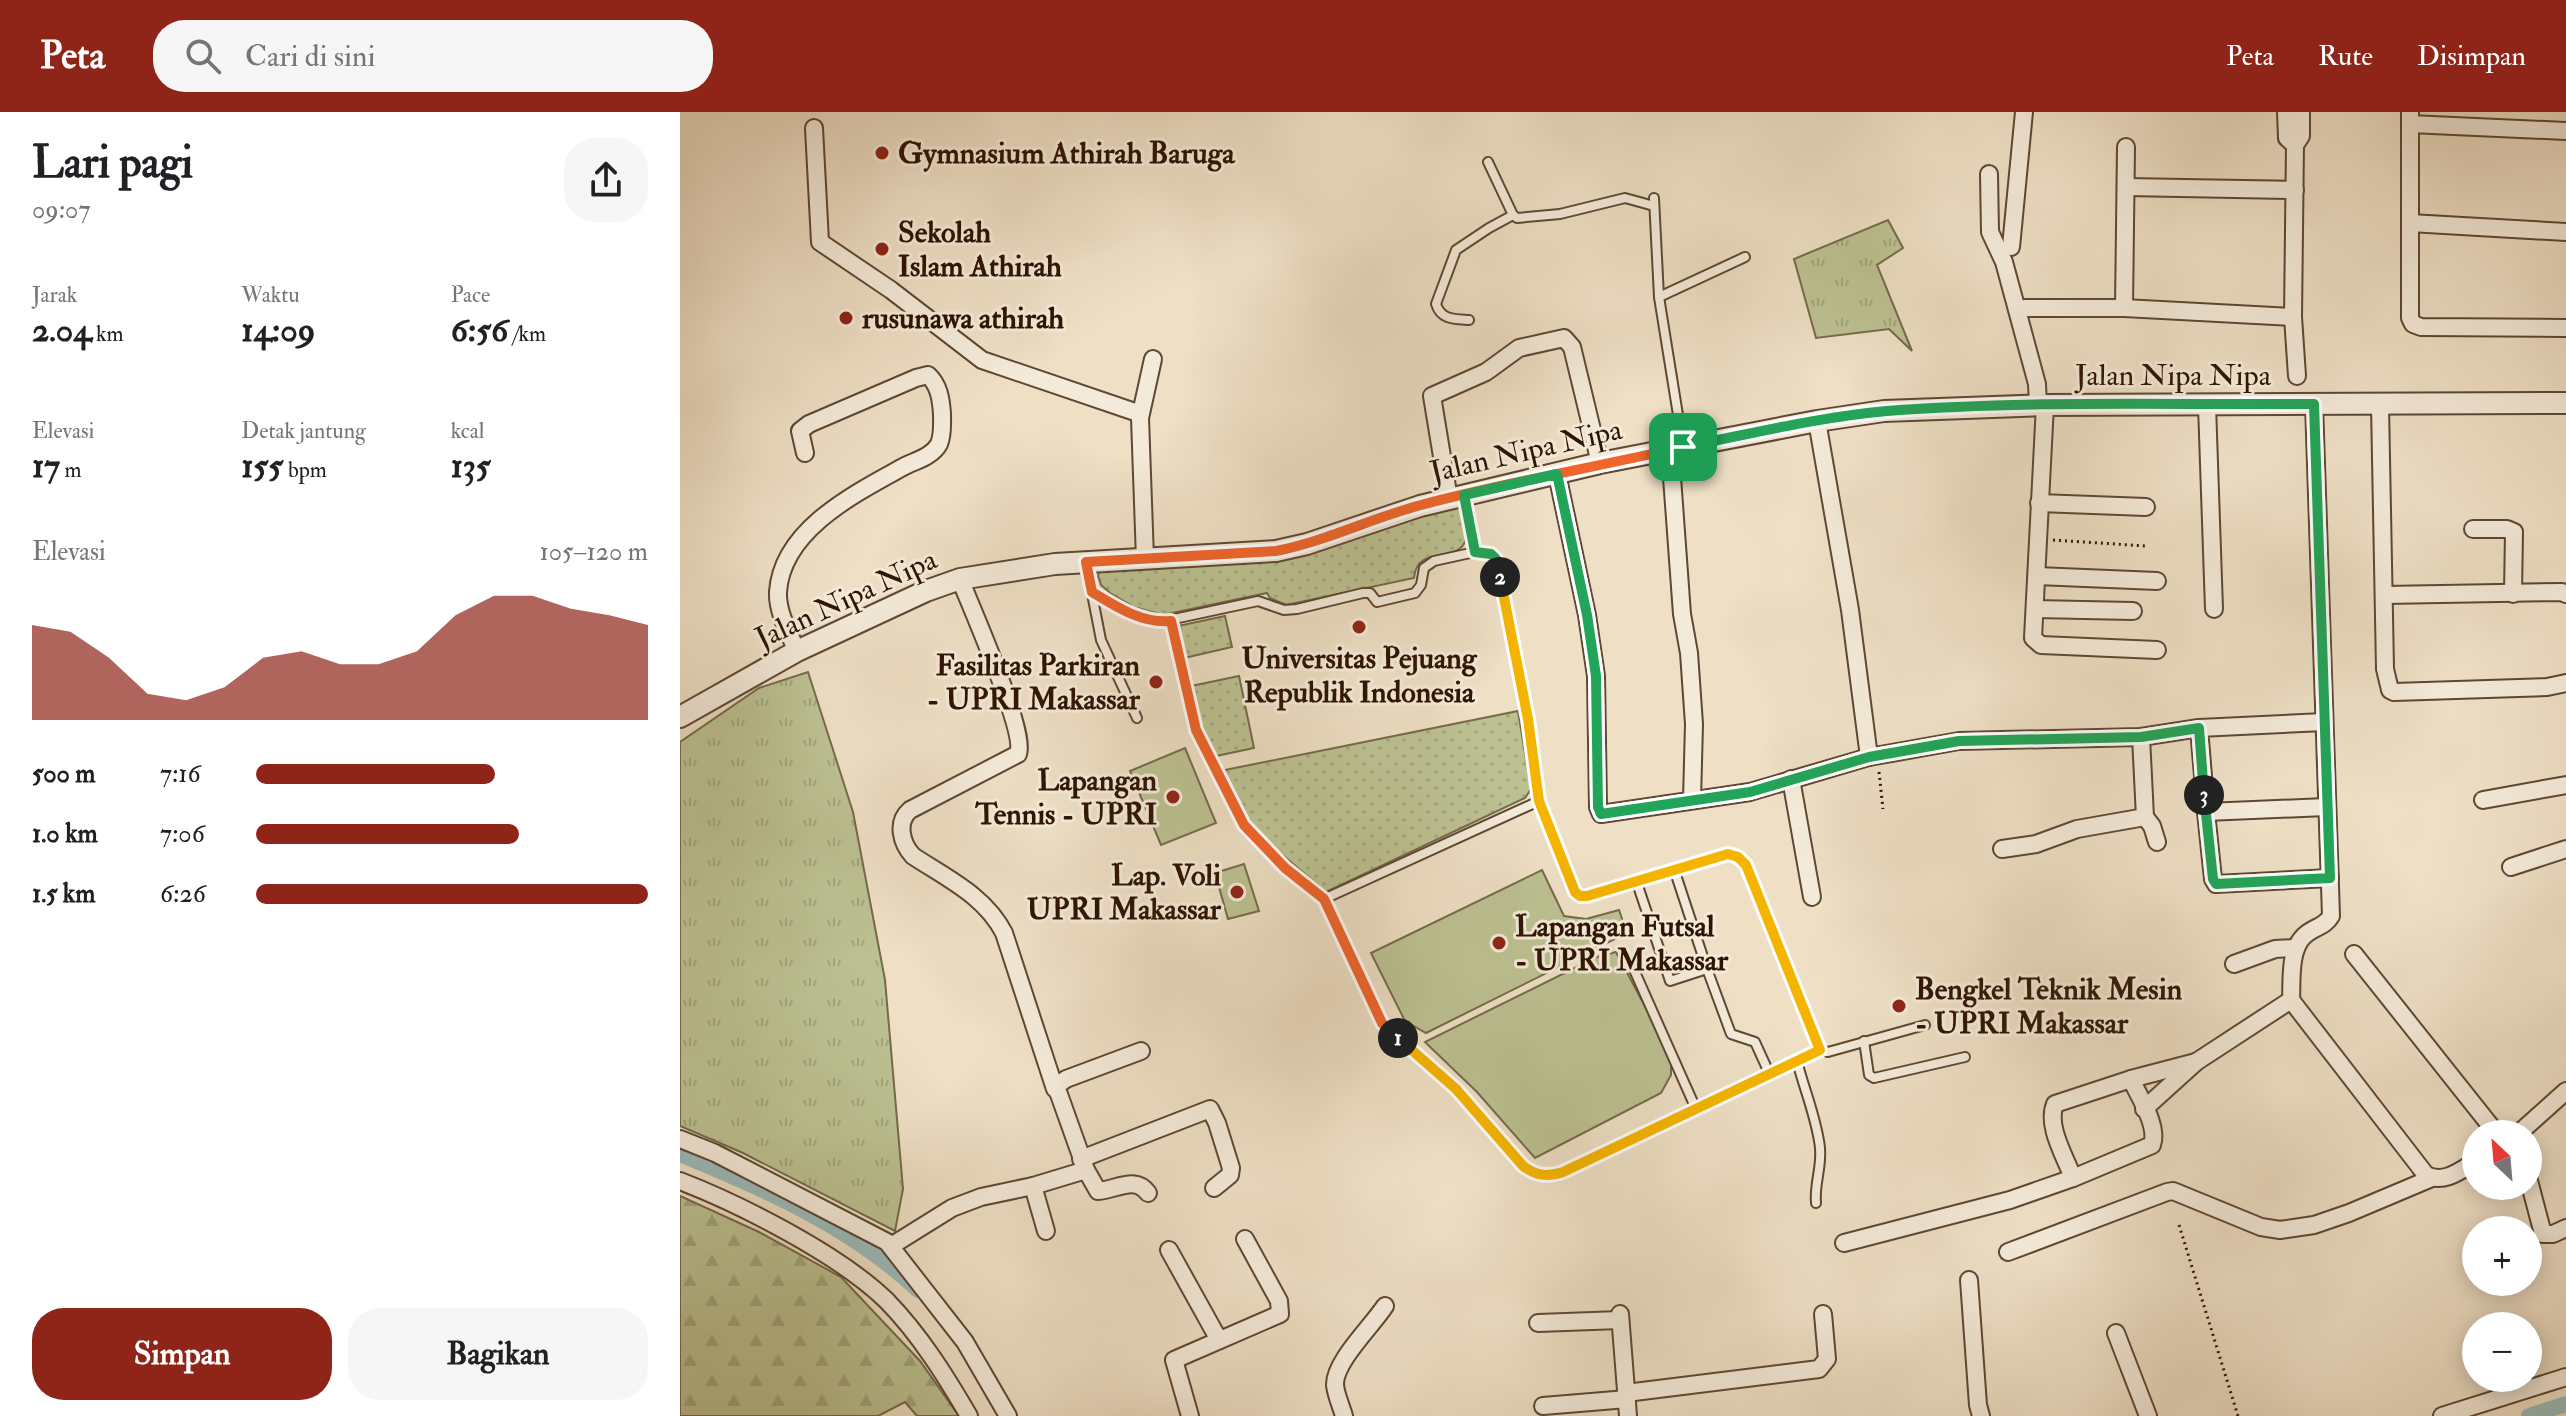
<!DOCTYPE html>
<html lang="id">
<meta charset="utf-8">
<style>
body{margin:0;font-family:"IM FELL Double Pica",serif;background:#f6f6f6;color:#202124;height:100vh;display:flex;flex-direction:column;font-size:30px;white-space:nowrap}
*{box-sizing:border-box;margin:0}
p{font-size:26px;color:#757577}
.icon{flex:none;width:44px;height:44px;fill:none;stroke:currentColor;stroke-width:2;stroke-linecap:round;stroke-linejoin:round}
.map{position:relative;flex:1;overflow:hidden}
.drawer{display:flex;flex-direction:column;background:#fff;width:680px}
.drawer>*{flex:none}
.needle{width:52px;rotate:334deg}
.fabs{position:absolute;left:1782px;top:1008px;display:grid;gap:16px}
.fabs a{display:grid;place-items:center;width:80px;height:80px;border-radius:50%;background:#fff;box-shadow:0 4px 20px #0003;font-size:40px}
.pin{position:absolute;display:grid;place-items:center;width:68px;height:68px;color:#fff;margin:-34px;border-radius:16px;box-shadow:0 4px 12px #0006}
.km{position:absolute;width:40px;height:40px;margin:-20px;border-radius:50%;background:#222;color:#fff;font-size:22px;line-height:40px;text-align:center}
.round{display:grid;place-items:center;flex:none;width:84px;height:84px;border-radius:32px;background:#f6f6f6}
.overview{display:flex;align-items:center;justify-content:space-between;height:136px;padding:0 32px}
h1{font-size:44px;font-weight:700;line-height:60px}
.metrics{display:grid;grid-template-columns:repeat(3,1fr);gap:12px;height:136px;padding:8px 32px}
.metrics div{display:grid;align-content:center}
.metrics b{font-size:34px;font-weight:700}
.metrics small{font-size:22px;font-weight:400}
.metrics p{font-size:22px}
.chart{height:224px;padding:16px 32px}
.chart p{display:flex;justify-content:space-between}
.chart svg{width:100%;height:144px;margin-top:8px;fill:#8f2418;opacity:.7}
.cta{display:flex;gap:16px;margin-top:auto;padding:16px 32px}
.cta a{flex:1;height:92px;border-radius:32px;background:#8f2418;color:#fff;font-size:32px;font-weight:700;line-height:92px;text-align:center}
.cta a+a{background:#f6f6f6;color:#202124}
ul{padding:0 32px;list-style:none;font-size:26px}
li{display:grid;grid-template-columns:128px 96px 1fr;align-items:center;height:60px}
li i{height:20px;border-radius:10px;background:#8f2418}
header{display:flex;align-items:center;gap:48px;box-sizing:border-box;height:112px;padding:0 40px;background:#8f2418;color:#fff}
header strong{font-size:38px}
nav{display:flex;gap:44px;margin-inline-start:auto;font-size:28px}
.search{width:560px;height:72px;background:#f6f6f6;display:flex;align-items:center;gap:20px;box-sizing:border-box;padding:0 28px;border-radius:32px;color:#757577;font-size:30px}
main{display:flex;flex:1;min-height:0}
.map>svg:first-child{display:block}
</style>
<header>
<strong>Peta</strong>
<div class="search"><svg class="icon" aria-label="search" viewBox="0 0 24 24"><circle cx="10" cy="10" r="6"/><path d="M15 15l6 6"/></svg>Cari di sini</div>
<nav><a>Peta</a><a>Rute</a><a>Disimpan</a></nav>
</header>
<main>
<section class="drawer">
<div class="overview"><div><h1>Lari pagi</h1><p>09:07</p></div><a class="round"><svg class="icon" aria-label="share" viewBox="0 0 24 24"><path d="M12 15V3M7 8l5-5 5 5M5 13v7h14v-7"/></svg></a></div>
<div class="metrics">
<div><p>Jarak</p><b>2.04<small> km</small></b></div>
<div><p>Waktu</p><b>14:09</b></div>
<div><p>Pace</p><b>6:56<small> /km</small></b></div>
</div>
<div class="metrics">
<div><p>Elevasi</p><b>17<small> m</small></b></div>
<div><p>Detak jantung</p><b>155<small> bpm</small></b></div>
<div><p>kcal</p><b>135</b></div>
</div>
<div class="chart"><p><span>Elevasi</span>105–120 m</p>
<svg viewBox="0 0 160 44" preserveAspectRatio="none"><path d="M0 44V15L10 17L20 25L30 36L40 38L50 34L60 25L70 23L80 27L90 27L100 23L110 12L120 6L130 6L140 10L150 12L160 15V44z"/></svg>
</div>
<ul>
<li><b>500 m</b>7:16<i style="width:61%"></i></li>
<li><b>1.0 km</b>7:06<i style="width:67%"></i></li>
<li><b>1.5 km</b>6:26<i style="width:100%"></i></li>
</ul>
<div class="cta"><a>Simpan</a><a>Bagikan</a></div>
</section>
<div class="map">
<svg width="1886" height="1304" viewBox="0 0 1886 1304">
<defs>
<pattern id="grass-tufts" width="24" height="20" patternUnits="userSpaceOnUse" patternTransform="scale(2)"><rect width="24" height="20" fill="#bcc192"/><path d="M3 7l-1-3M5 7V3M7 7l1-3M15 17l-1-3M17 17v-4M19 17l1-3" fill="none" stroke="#a2a57c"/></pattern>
<pattern id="forest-firs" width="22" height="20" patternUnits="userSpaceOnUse" patternTransform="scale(2)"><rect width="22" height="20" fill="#bcc192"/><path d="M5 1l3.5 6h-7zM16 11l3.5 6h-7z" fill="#a2a57c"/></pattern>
<pattern id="park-dots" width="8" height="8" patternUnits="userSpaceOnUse" patternTransform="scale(2)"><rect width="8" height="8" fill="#bcc192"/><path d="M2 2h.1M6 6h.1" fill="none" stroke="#a2a57c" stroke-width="1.8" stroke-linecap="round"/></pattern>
</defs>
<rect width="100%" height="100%" fill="#eedfc5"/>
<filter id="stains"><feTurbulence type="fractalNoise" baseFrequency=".0025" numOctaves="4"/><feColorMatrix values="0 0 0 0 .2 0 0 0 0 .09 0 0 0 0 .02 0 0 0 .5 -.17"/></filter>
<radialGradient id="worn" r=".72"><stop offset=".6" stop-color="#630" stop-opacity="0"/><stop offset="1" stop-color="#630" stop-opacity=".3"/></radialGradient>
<g fill="url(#grass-tufts)" stroke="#756a4a" stroke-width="2">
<polygon points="1208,108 1223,136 1197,153 1232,239 1209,217 1136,226 1114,147"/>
<polygon points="128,560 173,700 205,868 223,1077 215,1119 63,1041 0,1014 0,630 79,576"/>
</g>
<polygon fill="url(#forest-firs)" stroke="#756a4a" stroke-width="2" points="0,1084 79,1120 161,1165 240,1249 279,1304 237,1304 225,1290 198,1304 0,1304"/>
<g fill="url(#park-dots)" stroke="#756a4a" stroke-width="2">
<path d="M781,394C782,404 788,417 786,427C779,453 737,431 734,466L606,493L590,486L587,481L483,503L454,495L430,481L421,473L418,464L420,456L541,451Z"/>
<polygon points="545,504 552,535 504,546 498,514"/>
<polygon points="559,564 574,636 536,644 520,616 511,574"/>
<polygon points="838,599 851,677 845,686 646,780 572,717 540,659"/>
</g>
<g fill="#bcc192" stroke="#756a4a" stroke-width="2">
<polygon points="505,636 536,711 481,733 450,659"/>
<polygon points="564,752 579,799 548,807 535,761"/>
<polygon points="862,758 884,804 906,807 939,798 947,821 746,921 725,909 691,841"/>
<polygon points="936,840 991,943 991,963 981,981 855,1046 797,980 745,930 917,845"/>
</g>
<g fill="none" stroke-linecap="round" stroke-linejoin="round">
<g stroke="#9bbcbb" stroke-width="16">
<path d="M0,1042C83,1076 172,1115 238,1178"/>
<polyline points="1849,1304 1886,1292"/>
</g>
<defs>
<g id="service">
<polyline points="808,50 833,103 837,106 880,102 945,86 974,94"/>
<polyline points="974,86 979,185"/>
<path d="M789,208C774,207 761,208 756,192L776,138L809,116L833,103"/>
<polyline points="1003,334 979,185 1065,145"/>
<polyline points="784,384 795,440 811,442 818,453 848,607 859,689 890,772 900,784 907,784 957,771 990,869 1027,857 995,760"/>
<polyline points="406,451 421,528 457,606"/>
<polyline points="412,480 454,503 480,510 578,489 604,498 617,497 683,481 690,481 697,490 735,481 741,473 744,456 754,449 795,440"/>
<polyline points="491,509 516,618 564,713 605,756 644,787 859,689"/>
<polyline points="957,771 1048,742 1058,745 1066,753 1140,938 1148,940 1245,913"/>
<path d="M644,787L702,911L776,977L843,1054C856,1064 868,1065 883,1060L1140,938"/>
<polyline points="951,851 1016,997"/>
<polyline points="1027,857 1051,922 1075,930 1090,963"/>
<polyline points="1184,929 1189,963 1194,966 1285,945"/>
<path d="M1117,949C1124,977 1137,1007 1140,1036C1142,1056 1134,1072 1136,1091"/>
</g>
<g id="minor">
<polyline points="1606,0 1607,26 1615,33"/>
<polyline points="1730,0 1730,206 1733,212 1741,215 1886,216"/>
<polyline points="1730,12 1886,19"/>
<polyline points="134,16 140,130 211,178 302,248 458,301 460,306 465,447"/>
<polyline points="1309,62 1310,120 1324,150 1357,272 1358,293"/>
<polyline points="1446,75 1615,78"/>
<polyline points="1730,111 1886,120"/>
<polyline points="1331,135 1344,0"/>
<polyline points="1345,196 1444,196 1613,205"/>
<polyline points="1444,196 1446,35"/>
<polyline points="1617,264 1613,205 1615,33 1621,24 1621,0"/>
<polyline points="1365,293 1353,526 1361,533 1477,538"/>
<polyline points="1527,293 1534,497"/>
<polyline points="1700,293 1705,557 1710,578 1714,580 1867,575 1886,571"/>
<polyline points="460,306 473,247"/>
<polyline points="1137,309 1170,498 1189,645"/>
<polyline points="990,338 1002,502 1009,541 1014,612 1012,688"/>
<polyline points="877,362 907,503 916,564 918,695 921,702 1070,680 1189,645 1279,629 1461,625 1519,616"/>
<polyline points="769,387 752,284 806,260 839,236 884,226 892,235 920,351"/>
<polyline points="1359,391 1466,395"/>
<polyline points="1793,417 1827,417 1834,420 1833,482"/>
<polyline points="1357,464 1477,469"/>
<path d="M280,467C291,495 347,621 338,642L230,698C216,710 221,731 233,744C268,767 305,784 324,821L375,977"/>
<polyline points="1704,483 1882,480 1886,482"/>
<polyline points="1355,497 1453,499"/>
<path d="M117,539C109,521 97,500 98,480C102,418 174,382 223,355C234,349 252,345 259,332C263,323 262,312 262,302C261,287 259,273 248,263L236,266L129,312L120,319L125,341"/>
<polyline points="1644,610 1519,616 1526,700 1646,695"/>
<polyline points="1461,625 1465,705 1472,714 1477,730"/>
<polyline points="1111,667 1132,785"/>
<polyline points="1803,688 1886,673"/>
<polyline points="1526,700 1533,767 1536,772 1650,766"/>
<polyline points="1322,737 1356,732 1397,717 1465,705"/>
<polyline points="1831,755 1886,737"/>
<polyline points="1674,842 1817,1022"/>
<polyline points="1554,852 1595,837 1615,836"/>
<path d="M1611,888C1612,869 1609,838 1624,824C1633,815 1645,815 1651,804L1634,292"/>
<path d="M1611,888L1746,1063C1764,1072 1780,1059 1796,1049"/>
<polyline points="1464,997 1516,950 1611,888"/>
<polyline points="1838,1022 1886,979"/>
<polyline points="0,1027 35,1041 207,1130 285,1230 328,1304"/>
<polyline points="401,1047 530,997 537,1011 551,1056 550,1063 534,1076"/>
<path d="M406,1058L418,1079C436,1078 455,1063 468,1081"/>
<polyline points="1848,1065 1863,1122 1873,1122 1886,1116"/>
<path d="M1393,1066L1472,1033C1479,1014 1459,985 1451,967"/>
<path d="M0,1069C62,1093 160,1143 207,1189C240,1223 265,1263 289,1304"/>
<polyline points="353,1074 366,1119"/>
<path d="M1164,1131L1330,1088L1393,1066C1385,1044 1366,1014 1375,992L1451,967L1516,950"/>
<polyline points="211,1134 272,1096 301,1085 353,1074 406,1058 376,974 386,967 461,939"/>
<polyline points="489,1138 539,1228"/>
<polyline points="1328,1140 1487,1080 1493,1079 1581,1115 1600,1118 1634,1113 1669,1101 1752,1066"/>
<polyline points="1289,1168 1298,1293 1301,1304"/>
<polyline points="940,1202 948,1304"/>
<polyline points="858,1211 940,1208"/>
<polyline points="1436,1221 1468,1304"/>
<polyline points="946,1281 1139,1257 1147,1247 1143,1202"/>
<polyline points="863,1294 947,1287"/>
<polyline points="510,1304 494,1248 600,1202 599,1189 565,1127"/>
<path d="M664,1304C661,1294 656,1283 655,1273C654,1250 692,1214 705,1194"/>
<polyline points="1762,1304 1886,1265"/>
</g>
<polyline id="tertiary" points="0,605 117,539 246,479 280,467 375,452 596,439 627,432 740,394 920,351 1137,309 1204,299 1365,293 1886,291"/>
</defs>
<use href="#service" stroke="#5e4733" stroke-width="12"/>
<use href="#minor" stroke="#5e4733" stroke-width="20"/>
<use href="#tertiary" stroke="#5e4733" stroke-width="24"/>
<g stroke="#2e1402" stroke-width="3" stroke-dasharray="2 4" stroke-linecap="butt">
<polyline points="1373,428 1466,434"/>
<polyline points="1199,660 1203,697"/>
<polyline points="1499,1113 1558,1304"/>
</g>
<use href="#service" stroke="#f4ead9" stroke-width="8"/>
<use href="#minor" stroke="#f4ead9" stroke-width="16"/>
<use href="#tertiary" stroke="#f4ead9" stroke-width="20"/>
</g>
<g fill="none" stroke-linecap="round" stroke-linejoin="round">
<defs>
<path id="split-1" d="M718,926L702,911L644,787L605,756L564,713L516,618L491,509C462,512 435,494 412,480L406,450L596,439C646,429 692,406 741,393C828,370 916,355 1003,335"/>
<path id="split-2" d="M718,926L776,977L843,1054C856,1064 868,1065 883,1060L1140,938L1066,753L1058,745L1048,742L907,784H900L895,780L859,689L848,607L820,465"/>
<polyline id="split-3" points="820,465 816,447 811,442 795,440 784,383 877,362 907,503 916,564 918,695 921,702 1070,680 1189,645 1279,629 1461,625 1519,616 1524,683"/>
<path id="split-4" d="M1003,335C1070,322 1139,305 1207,299C1349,288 1492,293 1634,292L1650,766L1536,772L1533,767L1524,683"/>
</defs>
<use href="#split-1" stroke="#fff" stroke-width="16"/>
<use href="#split-2" stroke="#fff" stroke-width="16"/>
<use href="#split-3" stroke="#fff" stroke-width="16"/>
<use href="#split-4" stroke="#fff" stroke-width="16"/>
<use href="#split-1" stroke="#f0652b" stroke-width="10"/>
<use href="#split-2" stroke="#f5b400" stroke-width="10"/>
<use href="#split-3" stroke="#22a559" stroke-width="10"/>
<use href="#split-4" stroke="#22a559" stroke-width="10"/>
</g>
<g fill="#8f2418" stroke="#f4ead9" stroke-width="3">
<circle cx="202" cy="41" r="8"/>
<circle cx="202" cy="137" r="8"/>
<circle cx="166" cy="206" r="8"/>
<circle cx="679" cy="515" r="8"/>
<circle cx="476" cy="570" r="8"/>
<circle cx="493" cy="685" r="8"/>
<circle cx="557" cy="780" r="8"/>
<circle cx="819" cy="831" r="8"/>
<circle cx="1219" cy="894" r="8"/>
</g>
<g text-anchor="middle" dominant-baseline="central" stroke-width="6" stroke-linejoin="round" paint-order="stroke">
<g font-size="30" font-weight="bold" fill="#2e1402" stroke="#f4ead9" text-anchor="start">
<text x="218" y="41">Gymnasium Athirah Baruga</text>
<text x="218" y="120">Sekolah<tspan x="218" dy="34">Islam Athirah</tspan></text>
<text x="182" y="206">rusunawa athirah</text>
<text x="679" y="546" text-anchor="middle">Universitas Pejuang<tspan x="679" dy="34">Republik Indonesia</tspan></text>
<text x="460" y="553" text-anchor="end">Fasilitas Parkiran<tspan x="460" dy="34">- UPRI Makassar</tspan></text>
<text x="477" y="668" text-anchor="end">Lapangan<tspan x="477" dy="34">Tennis - UPRI</tspan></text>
<text x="541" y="763" text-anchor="end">Lap. Voli<tspan x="541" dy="34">UPRI Makassar</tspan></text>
<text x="835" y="814">Lapangan Futsal<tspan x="835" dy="34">- UPRI Makassar</tspan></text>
<text x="1235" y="877">Bengkel Teknik Mesin<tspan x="1235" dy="34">- UPRI Makassar</tspan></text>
</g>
<g font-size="30" fill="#2e1402" stroke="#f4ead9">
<text x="1493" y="263">Jalan Nipa Nipa</text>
<text transform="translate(846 339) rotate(-13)">Jalan Nipa Nipa</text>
<text transform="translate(166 487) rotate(-25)">Jalan Nipa Nipa</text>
</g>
</g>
<rect width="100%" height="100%" filter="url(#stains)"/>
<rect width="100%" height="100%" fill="url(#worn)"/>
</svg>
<div class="fabs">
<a><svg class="needle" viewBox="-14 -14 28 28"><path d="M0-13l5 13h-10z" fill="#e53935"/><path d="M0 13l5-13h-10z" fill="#757577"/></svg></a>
<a>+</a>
<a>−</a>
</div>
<div class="pin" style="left:1003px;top:335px;background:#1e9e55"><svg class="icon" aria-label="arrive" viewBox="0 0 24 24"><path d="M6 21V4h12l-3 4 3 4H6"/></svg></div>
<b class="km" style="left:718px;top:926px">1</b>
<b class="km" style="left:820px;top:465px">2</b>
<b class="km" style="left:1524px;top:683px">3</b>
</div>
</main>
